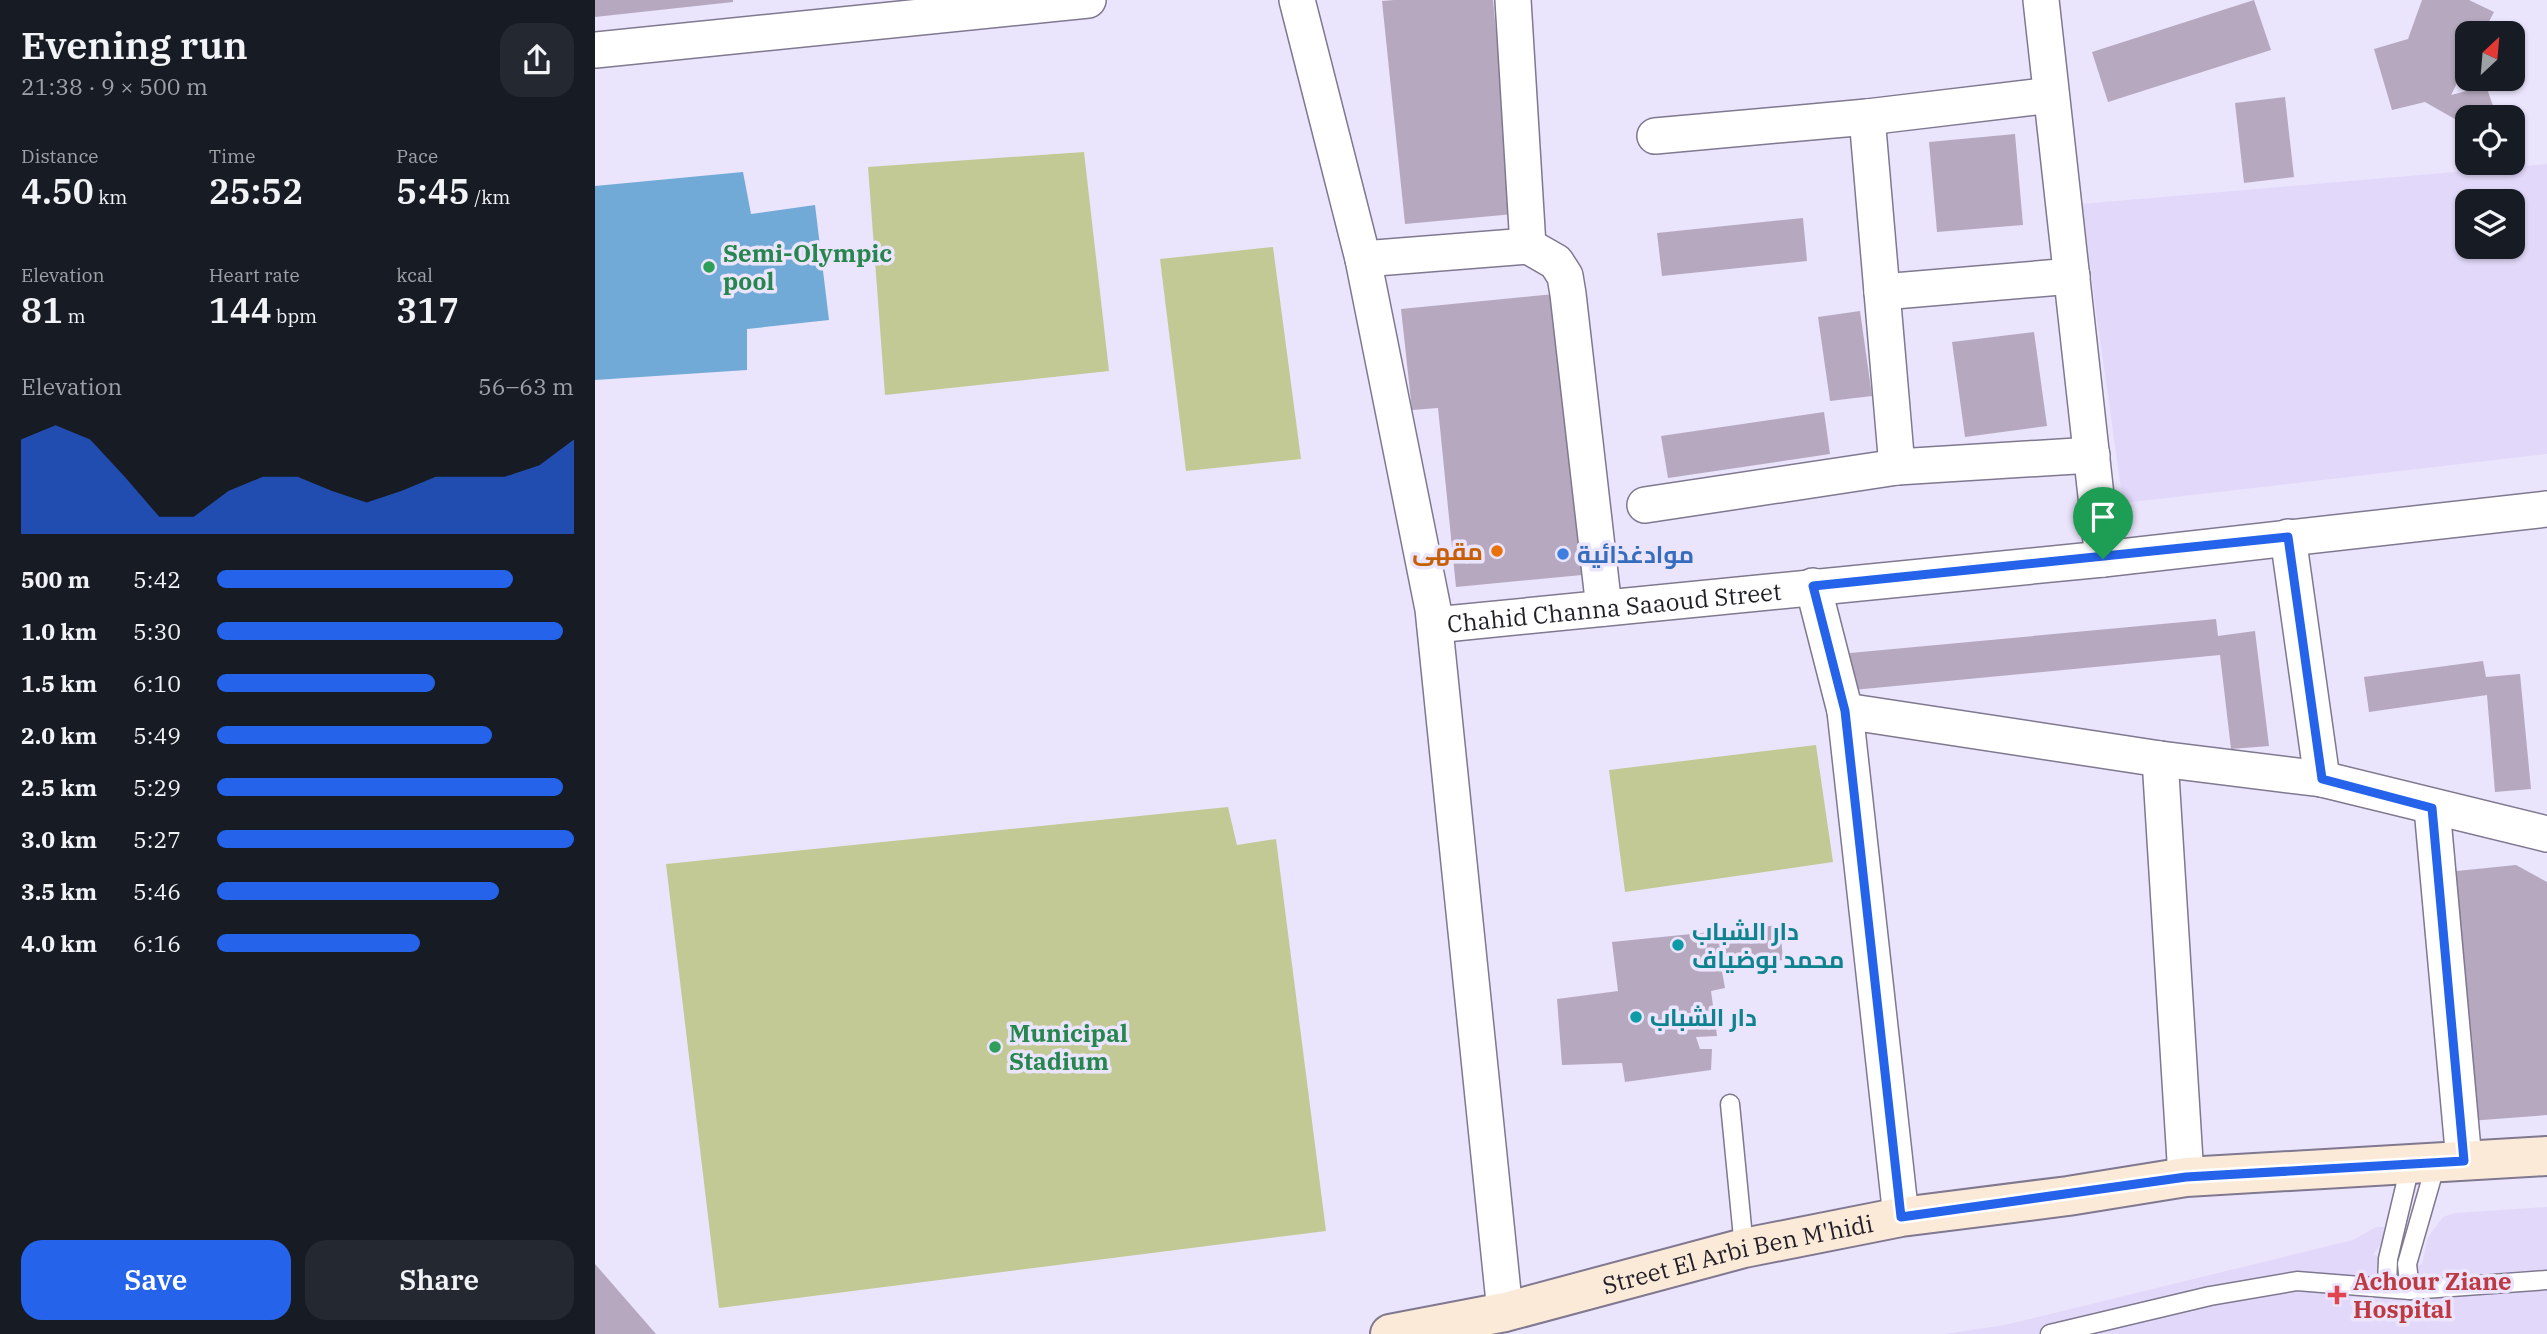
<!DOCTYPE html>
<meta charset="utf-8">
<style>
body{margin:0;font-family:"IBM Plex Serif",Cairo,serif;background:#242831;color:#f1f3f6;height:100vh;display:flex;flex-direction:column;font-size:26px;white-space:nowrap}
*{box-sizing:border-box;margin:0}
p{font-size:23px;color:#9ea1a6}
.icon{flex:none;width:38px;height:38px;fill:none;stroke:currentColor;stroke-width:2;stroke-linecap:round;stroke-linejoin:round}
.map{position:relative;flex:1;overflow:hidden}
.sheet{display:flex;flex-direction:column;background:#171b24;width:595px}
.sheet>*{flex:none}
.needle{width:46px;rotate:26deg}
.tools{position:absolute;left:1860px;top:21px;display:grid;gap:14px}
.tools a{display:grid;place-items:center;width:70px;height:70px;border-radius:14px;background:#171b24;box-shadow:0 2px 5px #0004;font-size:35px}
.pin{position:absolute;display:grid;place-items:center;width:60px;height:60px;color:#fff;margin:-72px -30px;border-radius:50% 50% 50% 0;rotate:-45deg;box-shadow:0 0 7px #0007}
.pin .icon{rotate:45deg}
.round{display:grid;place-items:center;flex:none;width:74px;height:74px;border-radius:21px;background:#242831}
.summary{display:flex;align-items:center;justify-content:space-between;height:119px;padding:0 21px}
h1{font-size:38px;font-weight:600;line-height:52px}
.metrics{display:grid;grid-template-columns:repeat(3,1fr);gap:10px;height:119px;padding:7px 21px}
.metrics div{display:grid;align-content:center}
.metrics b{font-size:35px;font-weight:600}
.metrics small{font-size:19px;font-weight:400}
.metrics p{font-size:19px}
.chart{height:196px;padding:14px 21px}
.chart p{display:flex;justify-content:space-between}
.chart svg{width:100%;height:126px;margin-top:7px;fill:#2563eb;opacity:.7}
.cta{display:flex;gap:14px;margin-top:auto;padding:14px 21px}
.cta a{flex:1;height:80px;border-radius:21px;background:#2563eb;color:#fff;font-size:28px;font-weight:600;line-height:80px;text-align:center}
.cta a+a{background:#242831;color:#f1f3f6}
ul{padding:0 21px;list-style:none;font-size:23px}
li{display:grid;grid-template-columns:112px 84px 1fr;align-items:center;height:52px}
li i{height:18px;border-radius:9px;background:#2563eb}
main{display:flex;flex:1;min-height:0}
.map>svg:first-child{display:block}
</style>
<main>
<section class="sheet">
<div class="summary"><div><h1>Evening run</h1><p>21:38 · 9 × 500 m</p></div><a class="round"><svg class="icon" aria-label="share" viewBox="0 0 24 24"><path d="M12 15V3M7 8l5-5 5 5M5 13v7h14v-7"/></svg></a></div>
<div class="metrics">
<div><p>Distance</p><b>4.50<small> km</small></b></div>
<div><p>Time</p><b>25:52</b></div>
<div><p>Pace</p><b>5:45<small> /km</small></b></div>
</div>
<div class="metrics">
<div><p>Elevation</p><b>81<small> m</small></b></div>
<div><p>Heart rate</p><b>144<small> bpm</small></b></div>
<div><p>kcal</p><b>317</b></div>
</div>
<div class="chart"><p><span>Elevation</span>56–63 m</p>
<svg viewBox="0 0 160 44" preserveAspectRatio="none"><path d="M0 44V11L10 6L20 11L30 24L40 38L50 38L60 29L70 24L80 24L90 29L100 33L110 29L120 24L130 24L140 24L150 20L160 11V44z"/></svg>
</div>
<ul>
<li><b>500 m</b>5:42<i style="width:83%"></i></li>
<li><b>1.0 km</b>5:30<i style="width:97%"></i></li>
<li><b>1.5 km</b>6:10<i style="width:61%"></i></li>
<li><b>2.0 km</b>5:49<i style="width:77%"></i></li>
<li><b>2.5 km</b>5:29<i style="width:97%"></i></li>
<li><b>3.0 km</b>5:27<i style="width:100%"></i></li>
<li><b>3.5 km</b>5:46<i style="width:79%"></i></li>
<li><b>4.0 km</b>6:16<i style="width:57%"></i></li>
</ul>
<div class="cta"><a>Save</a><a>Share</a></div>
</section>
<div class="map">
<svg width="1952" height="1334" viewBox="0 0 1952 1334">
<rect width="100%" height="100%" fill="#ebe4fd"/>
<g fill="#e2d9fa" fill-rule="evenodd">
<path d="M1952,164V454L1528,503L1486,204ZM1872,201H1918V247H1872Z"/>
<polygon points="1952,1207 1952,1334 1350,1334 1410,1325 1758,1240 1781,1227 1793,1227 1795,1231 1778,1255 1827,1265 1833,1237 1848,1217 1860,1213"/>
</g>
<g fill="#c3c995">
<polygon points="489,152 514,371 290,395 273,167"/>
<polygon points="678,247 706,459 591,471 565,259"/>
<polygon points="1221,745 1238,862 1030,892 1014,770"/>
<polygon points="633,807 642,845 681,839 731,1231 124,1308 71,864"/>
</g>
<polygon fill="#71aad7" points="148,172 156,214 220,205 234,320 152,329 152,370 0,380 0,186"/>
<g fill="#b6a9bf">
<polygon points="0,0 138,0 138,2 0,17"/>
<polygon points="799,0 898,0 919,214 810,224 787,1"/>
<polygon points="1659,0 1676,50 1513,102 1497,52"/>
<polygon points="1827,0 1874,0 1899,12 1888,33 1872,33 1872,64 1856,95 1891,86 1902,117 1872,117 1872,126 1830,102 1797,110 1779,49 1813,39"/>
<polygon points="1690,97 1699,177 1649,183 1640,103"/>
<polygon points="1420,134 1428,225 1342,232 1334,142"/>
<polygon points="1208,218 1212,261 1067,276 1062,233"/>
<polygon points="959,294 987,575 861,587 843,408 817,410 806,309"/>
<polygon points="1265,311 1277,396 1235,401 1223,317"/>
<polygon points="1439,332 1452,426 1370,437 1357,342"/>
<polygon points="1229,412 1235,454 1073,478 1066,436"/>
<polygon points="1621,619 1623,636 1660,631 1674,746 1636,749 1625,655 1258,690 1255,653"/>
<polygon points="1888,661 1891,677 1925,674 1936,789 1900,792 1892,695 1774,712 1769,677"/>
<polygon points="1921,865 1952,882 1952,1115 1874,1121 1852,872"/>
<polygon points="1185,925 1188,960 1126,966 1130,988 1116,991 1122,1036 1101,1037 1105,1049 1117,1049 1116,1070 1030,1082 1027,1063 967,1065 962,999 1023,991 1017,942"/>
<polygon points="0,1264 61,1334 0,1334"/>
</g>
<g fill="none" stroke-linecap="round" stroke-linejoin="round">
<defs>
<g id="lane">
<polyline points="1135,1104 1149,1248"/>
<polyline points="1792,1286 1793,1259 1815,1166"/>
<polyline points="1815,1290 1812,1264 1841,1163"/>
<polyline points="1455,1334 1615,1296 1702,1281 1815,1290 1952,1280"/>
</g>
<g id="street">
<polyline points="702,0 768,259 838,609 910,1312"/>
<polyline points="918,0 933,246"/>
<polyline points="1446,0 1508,559"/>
<polyline points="0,50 493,0"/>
<polyline points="1272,117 1302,467"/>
<polyline points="1060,136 1272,117 1456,95"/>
<polyline points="768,259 933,246 961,262 970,276 973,294 1009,608"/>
<polyline points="1287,292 1477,276"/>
<polyline points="1050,505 1302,467 1497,455"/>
<polyline points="1693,537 1727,779"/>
<polyline points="1218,586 1250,711 1306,1217"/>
<path id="s1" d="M840,625L1508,559L1952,509"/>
<polyline points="1250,711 1565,759 1727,779 1952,834"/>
<polyline points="1565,759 1591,1177"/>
<polyline points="1837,808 1869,1161"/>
</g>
<g id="secondary">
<path id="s2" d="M795,1334L910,1312L1149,1248L1306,1217L1473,1196L1591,1177L1952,1156"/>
</g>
</defs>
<use href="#lane" stroke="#7f788f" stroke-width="21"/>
<use href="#street" stroke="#7f788f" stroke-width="38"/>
<use href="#secondary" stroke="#7f788f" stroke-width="42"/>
<use href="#lane" stroke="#fff" stroke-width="18"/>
<use href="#street" stroke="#fff" stroke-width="35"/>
<use href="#secondary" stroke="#fcead9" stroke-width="38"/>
</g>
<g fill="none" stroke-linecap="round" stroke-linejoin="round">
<defs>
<polygon id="route" points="1693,537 1727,779 1837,808 1869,1161 1591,1177 1306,1217 1250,711 1218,586"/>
</defs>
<use href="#route" stroke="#fff" stroke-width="14"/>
<use href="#route" stroke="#2563eb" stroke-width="9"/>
</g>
<g fill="#2e9e5b" stroke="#ebe4fd" stroke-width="2.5">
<circle cx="114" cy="267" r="7"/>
<circle cx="400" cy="1047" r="7"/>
</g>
<circle fill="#e8710a" stroke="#ebe4fd" stroke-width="2.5" cx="902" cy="551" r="7"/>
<circle fill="#3f7fe0" stroke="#ebe4fd" stroke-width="2.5" cx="968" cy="554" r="7"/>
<g fill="#0f9aa8" stroke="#ebe4fd" stroke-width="2.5">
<circle cx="1083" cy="945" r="7"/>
<circle cx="1041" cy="1017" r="7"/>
</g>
<path fill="#e0444e" stroke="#ebe4fd" stroke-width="2.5" d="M1738.5 1284.5h7v7h7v7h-7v7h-7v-7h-7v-7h7z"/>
<g text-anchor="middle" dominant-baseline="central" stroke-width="7" stroke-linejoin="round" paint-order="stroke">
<g font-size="24" font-weight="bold" fill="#27864d" stroke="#ebe4fd" text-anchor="start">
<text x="128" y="253">Semi-Olympic<tspan x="128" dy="28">pool</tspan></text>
<text x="414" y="1033">Municipal<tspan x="414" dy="28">Stadium</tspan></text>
</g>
<g font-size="24" font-weight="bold" fill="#c56008" stroke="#ebe4fd" text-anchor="end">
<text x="888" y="551">مقهى</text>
</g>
<g font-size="24" font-weight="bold" fill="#366cbe" stroke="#ebe4fd" text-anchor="start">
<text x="982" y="554">موادغذائية</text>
</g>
<g font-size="24" fill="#201e27" stroke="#ebe4fd">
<text stroke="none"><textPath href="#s1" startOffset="180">Chahid Channa Saaoud Street</textPath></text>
<text stroke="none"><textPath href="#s2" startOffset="357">Street El Arbi Ben M'hidi</textPath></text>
</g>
<g font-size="24" font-weight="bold" fill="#0d838f" stroke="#ebe4fd" text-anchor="start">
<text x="1097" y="931">دار الشباب<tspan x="1097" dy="28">محمد بوضياف</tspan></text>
<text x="1055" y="1017">دار الشباب</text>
</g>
<g font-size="24" font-weight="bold" fill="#be3a42" stroke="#ebe4fd" text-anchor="start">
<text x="1758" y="1281">Achour Ziane<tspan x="1758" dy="28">Hospital</tspan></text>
</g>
</g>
</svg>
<div class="tools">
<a><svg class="needle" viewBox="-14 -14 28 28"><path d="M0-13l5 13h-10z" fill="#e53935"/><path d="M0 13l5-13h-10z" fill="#9ea1a6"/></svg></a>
<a><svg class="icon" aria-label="locate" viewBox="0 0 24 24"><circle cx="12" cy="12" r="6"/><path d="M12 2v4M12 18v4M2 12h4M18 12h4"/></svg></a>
<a><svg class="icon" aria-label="layers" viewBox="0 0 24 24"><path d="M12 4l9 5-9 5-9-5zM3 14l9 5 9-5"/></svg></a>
</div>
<div class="pin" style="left:1508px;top:559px;background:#1e9e55"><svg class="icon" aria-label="arrive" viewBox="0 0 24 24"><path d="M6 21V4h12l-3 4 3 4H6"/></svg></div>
</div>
</main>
